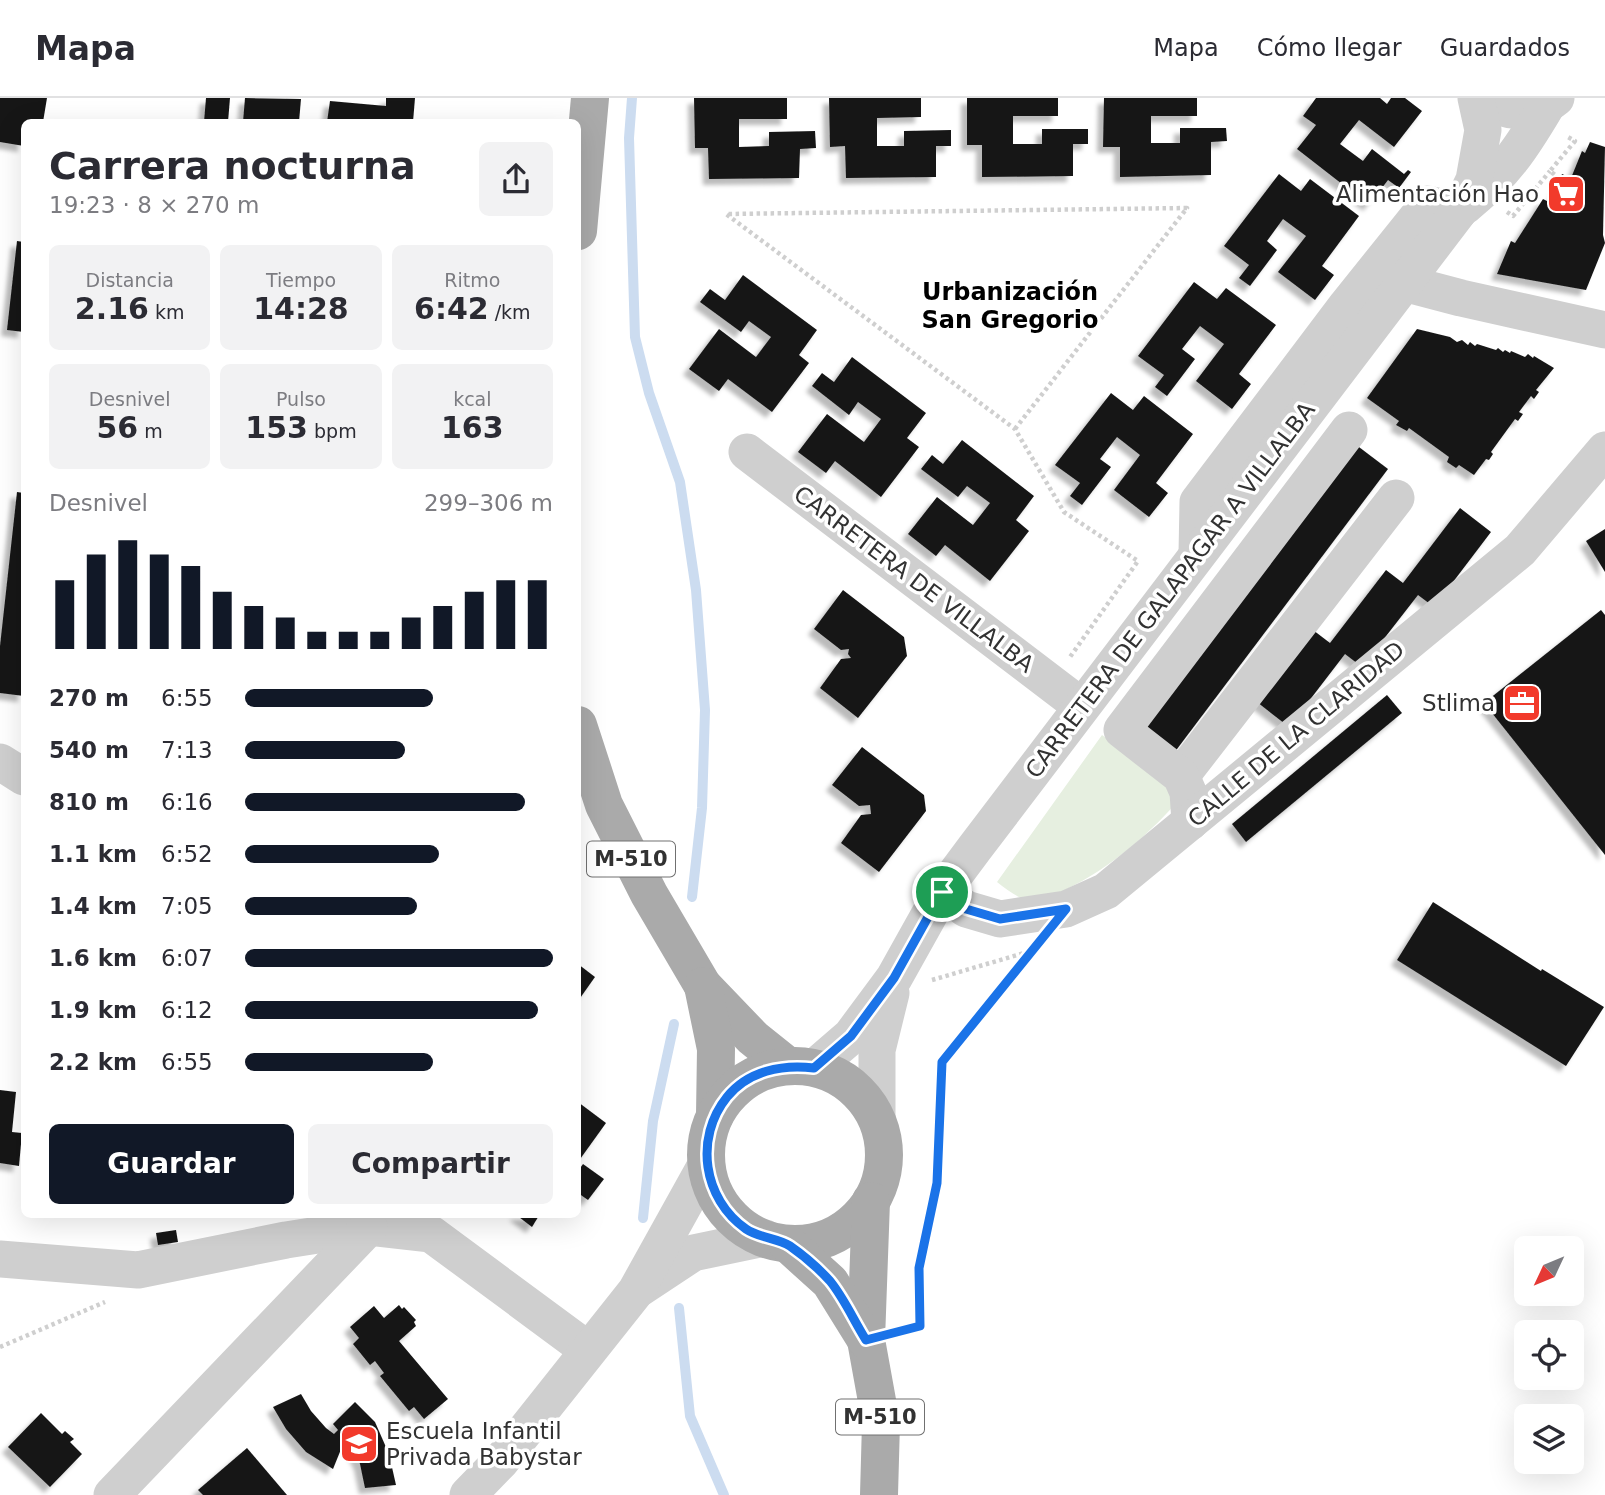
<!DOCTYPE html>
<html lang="es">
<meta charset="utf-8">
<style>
body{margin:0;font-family:"DejaVu Sans",sans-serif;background:#f2f2f3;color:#2b2b33;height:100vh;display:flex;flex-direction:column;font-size:26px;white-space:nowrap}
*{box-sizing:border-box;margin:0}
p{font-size:23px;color:#7c7c81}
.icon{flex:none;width:38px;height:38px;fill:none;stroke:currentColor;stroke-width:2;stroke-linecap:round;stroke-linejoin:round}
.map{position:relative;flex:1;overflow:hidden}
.sheet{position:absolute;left:21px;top:21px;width:560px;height:1099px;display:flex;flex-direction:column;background:#fff;border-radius:10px;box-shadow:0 7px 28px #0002}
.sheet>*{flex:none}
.needle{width:46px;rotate:226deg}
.buttons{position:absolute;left:1514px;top:1138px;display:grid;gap:14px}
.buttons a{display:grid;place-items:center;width:70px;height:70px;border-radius:10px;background:#fff;box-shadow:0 7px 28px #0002;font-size:35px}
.pin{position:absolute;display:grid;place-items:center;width:60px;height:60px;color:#fff;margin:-30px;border:4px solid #fff;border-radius:50%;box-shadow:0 2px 7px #0007}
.round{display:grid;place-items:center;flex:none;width:74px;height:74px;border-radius:10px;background:#f2f2f3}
.headline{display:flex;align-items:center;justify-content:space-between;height:119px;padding:0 28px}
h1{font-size:38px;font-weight:700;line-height:52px}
.figures{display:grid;grid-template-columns:repeat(3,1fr);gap:10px;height:119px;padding:7px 28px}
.figures div{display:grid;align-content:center;border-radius:10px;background:#f2f2f3;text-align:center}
.figures b{font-size:30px;font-weight:700}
.figures small{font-size:19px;font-weight:400}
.figures p{font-size:19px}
.chart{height:196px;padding:14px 28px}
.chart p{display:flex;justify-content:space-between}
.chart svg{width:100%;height:126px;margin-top:7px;stroke:#111827;stroke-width:6}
.action{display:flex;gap:14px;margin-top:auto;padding:14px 28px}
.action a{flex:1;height:80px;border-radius:10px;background:#111827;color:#fff;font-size:28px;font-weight:700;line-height:80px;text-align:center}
.action a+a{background:#f2f2f3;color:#2b2b33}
ul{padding:0 28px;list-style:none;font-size:23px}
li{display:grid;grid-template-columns:112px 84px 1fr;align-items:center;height:52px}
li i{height:18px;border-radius:9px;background:#111827}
header{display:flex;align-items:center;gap:42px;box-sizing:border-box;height:98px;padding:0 35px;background:#fff;border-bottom:2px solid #e1e1e2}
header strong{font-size:33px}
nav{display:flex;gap:38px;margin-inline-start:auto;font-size:24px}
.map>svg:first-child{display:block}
</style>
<header>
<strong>Mapa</strong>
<nav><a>Mapa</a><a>Cómo llegar</a><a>Guardados</a></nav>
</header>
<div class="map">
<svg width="1605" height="1397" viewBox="0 0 1605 1397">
<defs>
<filter id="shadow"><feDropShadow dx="-6" dy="6" stdDeviation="2" flood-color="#0004"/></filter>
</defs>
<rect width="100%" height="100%" fill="#fff"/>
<path fill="#e6efe0" d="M1102,637L1184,696C1150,736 1112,769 1065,792C1058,795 1049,802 1041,803C1023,805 1010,794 997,784Z"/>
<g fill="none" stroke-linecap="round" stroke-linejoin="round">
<g stroke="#ccdcf0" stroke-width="10">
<polyline points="632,0 629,40 635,239 649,295 680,384 696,492 705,612 702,710 692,799"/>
<polyline points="643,1120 653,1023 674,926"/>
<polyline points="679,1210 690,1318 724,1397"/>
</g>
</g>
<g fill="#191919" filter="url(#shadow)">
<polygon points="0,0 47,0 43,24 24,24 24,48 0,44"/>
<polygon points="206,0 230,0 228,24 204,24"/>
<polygon points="245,0 301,1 299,24 243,24"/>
<polygon points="386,0 415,0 413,24 327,24 330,3 386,8"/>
<polygon points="694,0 787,0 787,21 739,21 739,49 769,48 769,34 815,33 816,50 800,51 799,80 709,81 708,50 695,50"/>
<polygon points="829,0 921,0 921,19 877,20 877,48 904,48 904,33 951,32 951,48 936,48 936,79 846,80 845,48 830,49"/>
<polygon points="967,0 1058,0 1058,18 1013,18 1013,46 1042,46 1042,31 1088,31 1088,46 1073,46 1073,78 982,79 982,47 967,47"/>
<polygon points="1104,0 1197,0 1197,18 1151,18 1151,45 1180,45 1180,30 1226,30 1227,43 1211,44 1211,77 1120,79 1120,49 1103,49"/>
<polygon points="1316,0 1380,0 1387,6 1391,0 1405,0 1422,13 1394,49 1359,22 1340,46 1363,63 1372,51 1404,76 1408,72 1411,74 1399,90 1388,82 1369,107 1297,51 1316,27 1303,18"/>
<polygon points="1590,44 1605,49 1603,137 1605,145 1586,192 1497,176 1511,143 1515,145 1543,101 1551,105 1562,76 1571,80 1582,53 1585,55"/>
<polygon points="1279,76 1301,93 1310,81 1359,118 1322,168 1334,177 1315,202 1278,174 1306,138 1283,121 1267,143 1277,152 1250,188 1239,180 1249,167 1224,148"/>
<polygon points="17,143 24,144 24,234 7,232"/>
<polygon points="743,177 817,232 799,257 809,265 772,314 728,281 719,293 689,271 719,231 756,259 771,239 749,223 741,234 700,204 710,191 725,202"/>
<polygon points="1194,184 1217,201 1226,190 1276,227 1239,276 1251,286 1232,311 1196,283 1224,246 1200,228 1182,251 1195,261 1167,298 1155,289 1164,277 1138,258"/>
<polygon points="1417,231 1450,239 1457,244 1462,242 1468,247 1470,244 1475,248 1477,246 1496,252 1498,250 1503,254 1505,252 1510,255 1511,253 1525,259 1528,256 1533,260 1534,258 1554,270 1536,292 1539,294 1534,301 1531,298 1519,314 1523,316 1518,323 1515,321 1491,354 1493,356 1489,362 1486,361 1474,377 1459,367 1456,370 1447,364 1449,359 1409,330 1407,333 1396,327 1399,323 1367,300"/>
<polygon points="852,259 926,315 907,340 919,349 881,399 835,363 826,375 798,354 827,316 864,344 881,321 858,304 849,317 812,288 822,275 834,284"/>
<polygon points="1111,295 1133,312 1144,298 1193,336 1156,385 1168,395 1149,419 1114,392 1140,357 1117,339 1100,361 1111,369 1082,407 1070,398 1080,385 1055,367"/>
<polygon points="962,342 1034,398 1016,422 1029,433 990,483 945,447 936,458 908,436 937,399 973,427 990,405 967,388 958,399 921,371 932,357 943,366"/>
<polygon points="1355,346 1388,371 1171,659 1138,633"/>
<polygon points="17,394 24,395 24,598 0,595 0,548"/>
<polygon points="1460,410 1491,434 1434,509 1418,497 1362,569 1345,556 1289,629 1257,604 1313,532 1330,545 1386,472 1403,485"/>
<polygon points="1605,431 1605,474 1586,443"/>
<polygon points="843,492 904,539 907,558 858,620 820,590 841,561 851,560 848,556 849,551 841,552 814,531"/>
<polygon points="1601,512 1605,517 1605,757 1484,605"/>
<polygon points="1387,597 1402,615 1246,744 1232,726"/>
<polygon points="862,649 924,697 926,713 879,774 841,745 861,717 871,716 870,707 859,708 832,687"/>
<polygon points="1433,804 1541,873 1542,871 1604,909 1566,968 1397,862"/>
<polygon points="578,866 595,879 578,903"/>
<polygon points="0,992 16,994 12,1034 22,1035 19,1068 0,1065"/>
<polygon points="578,1004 606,1025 578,1064"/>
<polygon points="583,1066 604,1081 588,1102 578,1095 578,1073"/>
<polygon points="515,1116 540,1116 532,1129"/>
<polygon points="176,1132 178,1144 158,1147 156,1135"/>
<polygon points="399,1207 402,1211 404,1209 416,1222 414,1224 416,1228 399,1243 448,1301 424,1321 414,1309 409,1313 380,1278 384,1275 375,1263 370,1267 353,1246 359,1240 350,1229 374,1208 384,1220"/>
<polygon points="301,1296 311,1313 326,1330 334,1336 338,1332 333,1326 355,1304 375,1324 389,1356 396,1387 365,1390 360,1366 346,1339 333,1371 306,1354 286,1331 273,1309"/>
<polygon points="41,1315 62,1336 65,1333 74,1341 70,1344 82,1356 50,1389 8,1349"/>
<polygon points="247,1350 287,1397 203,1397 198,1392"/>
</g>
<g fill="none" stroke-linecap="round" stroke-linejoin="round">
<g stroke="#cfcfcf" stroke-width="4.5" stroke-dasharray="3.5 3.5" stroke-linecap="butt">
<polyline points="1560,81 1550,73 1575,43 1566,38"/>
<polyline points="1507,114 1513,118 1550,73"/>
<polyline points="1015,331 1187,110 726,116 1015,331 1064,414 1138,463 1070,559"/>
<polyline points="932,882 1031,853"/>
<polyline points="902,1233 920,1228 919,1170 938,1085 942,964 1032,852"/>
<polyline points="0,1249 105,1204"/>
</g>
<g stroke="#cfcfcf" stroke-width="37">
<path d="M1481,0C1505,15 1533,19 1556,0"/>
<path d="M1465,108C1505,75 1521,51 1547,7"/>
<polyline points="1404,185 1461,200 1605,232"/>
<polyline points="747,354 1081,608"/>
<polyline points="1197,456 1198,404 1347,207 1428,106 1459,113"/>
<polyline points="0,664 24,679"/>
<polyline points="1181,678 1396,400"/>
<polyline points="1190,724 1188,694 1181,678 1122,632 1349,332"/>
<polyline points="942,794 966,811 1000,821 1066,811 1106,793 1520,452 1605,352"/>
<polyline points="814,970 851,938 894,880 942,794 974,751 1459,113 1474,82 1483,32 1476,0"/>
<polyline points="877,1022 877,952 891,895"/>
<polyline points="0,1161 138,1172 286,1142 369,1129 431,1136 588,1252"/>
<polyline points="640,1190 693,1155 765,1140"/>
<polyline points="112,1397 369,1129"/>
<polyline points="468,1397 501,1363 636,1193 706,1067"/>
</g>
<g stroke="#aaa" stroke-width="38">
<polyline points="578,133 590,0"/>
<polyline points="578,627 604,707 649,796 703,888 753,940 788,968"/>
<polyline points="703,888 716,951 715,1017"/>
<circle cx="795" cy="1057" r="89"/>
<polyline points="871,1103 866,1242 881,1325 879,1397"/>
<polyline points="788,1146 830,1184 866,1242"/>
</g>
</g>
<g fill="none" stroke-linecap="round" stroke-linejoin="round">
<defs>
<path id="route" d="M942,794L966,811L1000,821L1066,811L942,964L937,1085L919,1170L920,1228L866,1242C854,1223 844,1200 830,1183C819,1171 803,1157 790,1148C778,1140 759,1140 746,1131C703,1101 694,1040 727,999C748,973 782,966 814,970L851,938L894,880Z"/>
</defs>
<use href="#route" stroke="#fff" stroke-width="14"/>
<use href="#route" stroke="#1a73e8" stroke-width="9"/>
</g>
<defs>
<symbol id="supermarket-square" viewBox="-11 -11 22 22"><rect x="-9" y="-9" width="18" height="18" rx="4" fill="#f23a2b" stroke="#fff"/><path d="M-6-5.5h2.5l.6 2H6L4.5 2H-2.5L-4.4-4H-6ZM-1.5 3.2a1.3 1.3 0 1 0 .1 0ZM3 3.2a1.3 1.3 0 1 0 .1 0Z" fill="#fff"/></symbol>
<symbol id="office-square" viewBox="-11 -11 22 22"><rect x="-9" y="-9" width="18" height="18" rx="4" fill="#f23a2b" stroke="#fff"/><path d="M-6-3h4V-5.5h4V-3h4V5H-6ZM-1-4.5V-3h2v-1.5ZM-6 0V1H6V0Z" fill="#fff"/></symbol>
<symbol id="school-square" viewBox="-11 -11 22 22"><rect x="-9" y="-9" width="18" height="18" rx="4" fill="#f23a2b" stroke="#fff"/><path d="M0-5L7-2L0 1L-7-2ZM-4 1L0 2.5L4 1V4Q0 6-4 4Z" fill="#fff"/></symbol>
</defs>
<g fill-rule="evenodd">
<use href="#supermarket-square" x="1544" y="74" width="44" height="44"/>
<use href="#office-square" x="1500" y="583" width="44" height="44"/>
<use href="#school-square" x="337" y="1324" width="44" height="44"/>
</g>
<g text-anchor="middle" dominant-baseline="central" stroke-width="7" stroke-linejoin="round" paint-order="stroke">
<g fill="#fff" stroke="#707070" stroke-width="2">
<rect x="587" y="743.5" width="88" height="35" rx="5"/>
<rect x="836" y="1301.5" width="88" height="35" rx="5"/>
</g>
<g font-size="21" font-weight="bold" fill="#323232">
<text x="631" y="761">M-510</text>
<text x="880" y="1319">M-510</text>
</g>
<g font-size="23" fill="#323232" stroke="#fff" text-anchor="end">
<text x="1539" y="96">Alimentación Hao</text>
<text x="1495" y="605">Stlima</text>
<text x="386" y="1333" text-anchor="start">Escuela Infantil<tspan x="386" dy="26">Privada Babystar</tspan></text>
</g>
<g font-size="23" fill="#323232" stroke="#fff">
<text transform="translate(914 481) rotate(37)">CARRETERA DE VILLALBA</text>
<text transform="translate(1170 492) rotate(-53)">CARRETERA DE GALAPAGAR A VILLALBA</text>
<text transform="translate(1296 636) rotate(-40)">CALLE DE LA CLARIDAD</text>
</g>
<g font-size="24" font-weight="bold" fill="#000" stroke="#fff">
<text x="1010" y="194">Urbanización<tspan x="1010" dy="28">San Gregorio</tspan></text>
</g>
</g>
</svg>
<div class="buttons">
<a><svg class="needle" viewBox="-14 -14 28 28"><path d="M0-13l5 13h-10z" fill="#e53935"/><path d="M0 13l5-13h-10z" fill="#7c7c81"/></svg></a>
<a><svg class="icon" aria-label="locate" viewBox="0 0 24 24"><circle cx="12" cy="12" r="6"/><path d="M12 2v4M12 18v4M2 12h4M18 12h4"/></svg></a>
<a><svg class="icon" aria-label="layers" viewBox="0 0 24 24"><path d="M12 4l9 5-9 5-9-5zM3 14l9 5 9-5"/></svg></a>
</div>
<div class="pin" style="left:942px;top:794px;background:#1e9e55"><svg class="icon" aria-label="arrive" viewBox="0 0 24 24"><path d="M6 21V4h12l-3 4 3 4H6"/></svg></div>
<section class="sheet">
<div class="headline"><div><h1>Carrera nocturna</h1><p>19:23 · 8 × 270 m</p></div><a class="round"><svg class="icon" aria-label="share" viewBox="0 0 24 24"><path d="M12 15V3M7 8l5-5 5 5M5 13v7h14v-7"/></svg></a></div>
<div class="figures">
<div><p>Distancia</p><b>2.16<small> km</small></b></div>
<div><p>Tiempo</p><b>14:28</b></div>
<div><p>Ritmo</p><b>6:42<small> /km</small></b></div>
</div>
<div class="figures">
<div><p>Desnivel</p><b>56<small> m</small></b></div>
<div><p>Pulso</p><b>153<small> bpm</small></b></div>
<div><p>kcal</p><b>163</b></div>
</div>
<div class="chart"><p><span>Desnivel</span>299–306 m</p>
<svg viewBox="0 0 160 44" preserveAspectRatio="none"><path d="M5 44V20M15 44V11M25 44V6M35 44V11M45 44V15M55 44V24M65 44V29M75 44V33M85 44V38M95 44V38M105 44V38M115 44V33M125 44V29M135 44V24M145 44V20M155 44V20"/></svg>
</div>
<ul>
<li><b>270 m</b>6:55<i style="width:61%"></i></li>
<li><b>540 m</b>7:13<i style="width:52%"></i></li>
<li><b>810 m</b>6:16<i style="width:91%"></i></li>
<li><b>1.1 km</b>6:52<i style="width:63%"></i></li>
<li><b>1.4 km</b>7:05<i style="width:56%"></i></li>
<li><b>1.6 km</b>6:07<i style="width:100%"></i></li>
<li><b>1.9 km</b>6:12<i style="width:95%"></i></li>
<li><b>2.2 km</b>6:55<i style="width:61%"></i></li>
</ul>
<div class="action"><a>Guardar</a><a>Compartir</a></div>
</section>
</div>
